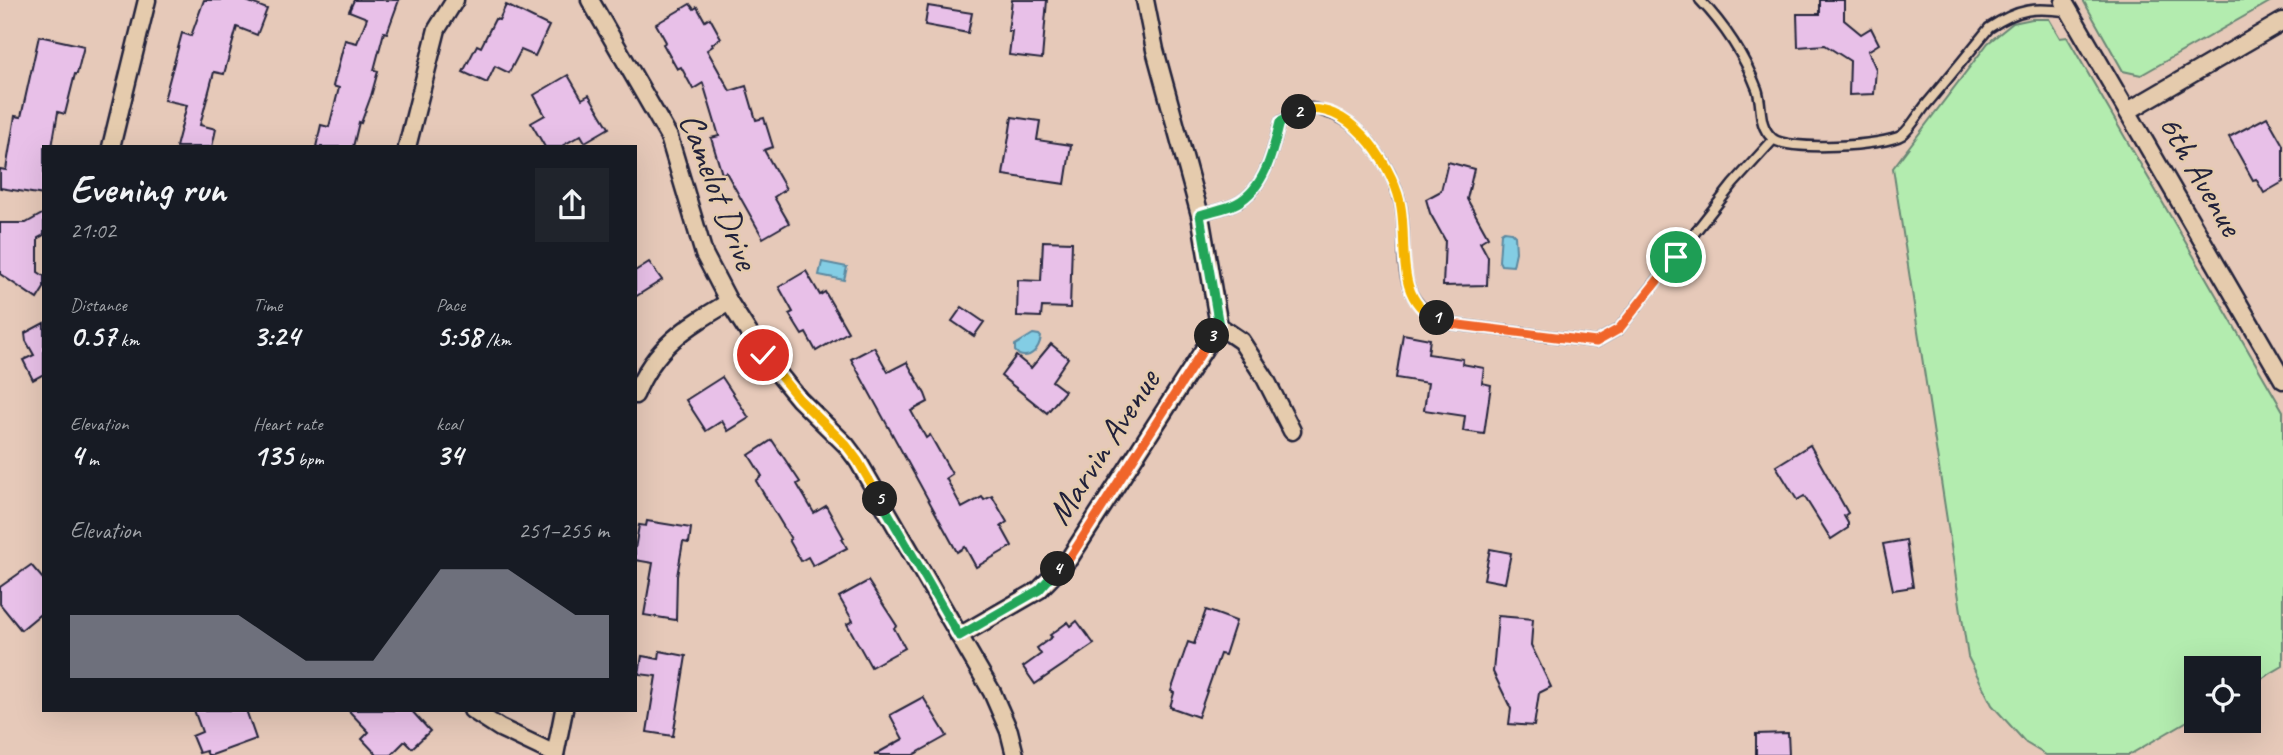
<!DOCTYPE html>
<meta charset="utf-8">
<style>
body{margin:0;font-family:Caveat,sans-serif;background:#20242c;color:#f1f3f6;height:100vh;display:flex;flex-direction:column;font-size:26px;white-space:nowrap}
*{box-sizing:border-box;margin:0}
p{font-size:23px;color:#9ea1a6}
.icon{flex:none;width:38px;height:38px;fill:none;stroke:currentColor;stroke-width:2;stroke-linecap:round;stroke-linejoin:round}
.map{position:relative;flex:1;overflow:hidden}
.sheet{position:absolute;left:42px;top:145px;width:595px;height:567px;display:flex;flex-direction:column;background:#171b24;border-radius:0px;box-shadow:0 7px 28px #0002}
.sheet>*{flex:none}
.fabs{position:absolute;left:2184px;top:656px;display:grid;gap:14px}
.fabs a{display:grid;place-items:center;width:77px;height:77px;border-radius:0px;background:#171b24;box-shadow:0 7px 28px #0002;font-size:35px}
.pin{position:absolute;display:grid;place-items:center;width:60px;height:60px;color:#fff;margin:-30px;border:4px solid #fff;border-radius:50%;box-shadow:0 2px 7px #0007}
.km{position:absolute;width:35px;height:35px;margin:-18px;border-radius:50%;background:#222;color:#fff;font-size:19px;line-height:35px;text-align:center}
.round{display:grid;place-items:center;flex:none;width:74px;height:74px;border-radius:0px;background:#20242c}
.overview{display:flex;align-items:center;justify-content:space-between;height:119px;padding:0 28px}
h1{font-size:38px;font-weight:700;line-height:52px}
.stats{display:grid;grid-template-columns:repeat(3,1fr);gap:10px;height:119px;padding:7px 28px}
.stats div{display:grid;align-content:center}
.stats b{font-size:30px;font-weight:700}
.stats small{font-size:19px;font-weight:400}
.stats p{font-size:19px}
.chart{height:196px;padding:14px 28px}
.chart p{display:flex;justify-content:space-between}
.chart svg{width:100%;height:126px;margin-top:7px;fill:#9495a2;opacity:.7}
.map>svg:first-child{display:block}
</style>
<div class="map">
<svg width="2283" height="755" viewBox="0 0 2283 755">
<rect width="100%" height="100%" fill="#e6c9b9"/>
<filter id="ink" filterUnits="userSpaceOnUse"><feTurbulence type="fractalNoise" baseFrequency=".0143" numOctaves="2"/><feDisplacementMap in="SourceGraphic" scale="14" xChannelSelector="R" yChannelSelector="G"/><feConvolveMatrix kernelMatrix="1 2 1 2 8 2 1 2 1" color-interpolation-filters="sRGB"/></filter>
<g filter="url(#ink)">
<g fill="#b3ecaf" stroke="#6a8775" stroke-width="2">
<polygon points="2083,0 2273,0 2141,75 2123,71"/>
<polygon points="2032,19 2049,19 2060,38 2067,37 2283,411 2283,666 2249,686 2249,668 2196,668 2196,716 2129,755 2046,755 2026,743 1992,705 1968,657 1893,168 1988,43 2013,23"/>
</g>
<g fill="#83cde4" stroke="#5c89a0" stroke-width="2">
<polygon points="1504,231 1511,232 1515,236 1516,252 1513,266 1501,265 1499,261 1501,233"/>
<polygon points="822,262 847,267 844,280 819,275"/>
<path d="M1033,334L1039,335L1041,337C1039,349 1031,359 1019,355L1015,351V345Z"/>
</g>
<g fill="#e8c0e8" stroke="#22223b" stroke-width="2">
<polygon points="204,0 244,0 267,9 257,35 237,27 224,74 214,72 200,125 216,129 212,147 176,147 187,105 164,100 182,33 191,36"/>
<polygon points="354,0 399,0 387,33 384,32 374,70 378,71 371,96 361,123 359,122 353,147 316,147 321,125 329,127 339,88 333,86 345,40 357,43 367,18 349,11"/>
<polygon points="1012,0 1047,0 1042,59 1009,55 1012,31 1008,31"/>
<polygon points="1820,0 1844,0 1844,20 1861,34 1871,28 1879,44 1868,51 1876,69 1874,94 1849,95 1850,61 1825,45 1798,47 1797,14 1820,14"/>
<polygon points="690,4 694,9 697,7 705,21 710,18 721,38 712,44 713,46 707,50 730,91 746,86 756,120 764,118 773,147 764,150 786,189 774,197 789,223 763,238 726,172 722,174 711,138 719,136 703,83 693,89 681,67 677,69 663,44 666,42 656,24"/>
<polygon points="506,5 549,26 535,56 521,50 509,73 495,66 487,83 463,72 477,45 481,47 495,19 499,20"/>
<polygon points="928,6 972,13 968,33 925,25"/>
<polygon points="39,36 84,46 77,74 75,74 65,114 58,112 52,147 44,147 44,195 0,188 0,169 6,170 15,116 21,117"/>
<polygon points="568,75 582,99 589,95 609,128 585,142 581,135 560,147 545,147 531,123 545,115 534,95"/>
<polygon points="1012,117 1040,121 1037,140 1071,145 1065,184 1003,175"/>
<polygon points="2267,117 2283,145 2283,182 2264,193 2256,179 2253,180 2229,137"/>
<polygon points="1448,162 1474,169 1467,199 1488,237 1480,242 1488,257 1487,285 1443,286 1445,240 1430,213 1426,199 1441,191"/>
<polygon points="44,213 44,235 38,238 38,272 44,276 44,288 37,299 0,274 0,223 26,223"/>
<polygon points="1043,241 1072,242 1070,308 1042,307 1041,317 1017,316 1018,280 1041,281"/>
<polygon points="649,262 662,280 635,297 635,271"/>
<polygon points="806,271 820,295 825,292 848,332 816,351 806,333 802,335 789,314 793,312 779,287"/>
<polygon points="962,307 984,322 974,336 952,321"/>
<polygon points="44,323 44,374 33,380 23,360 34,355 26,341 25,333"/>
<polygon points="1403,334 1430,339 1428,354 1463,359 1462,364 1484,368 1482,383 1491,385 1484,434 1463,431 1465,416 1424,410 1428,383 1396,378"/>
<polygon points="1051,344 1068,358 1052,381 1065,391 1047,413 1001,376 1016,356 1031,368"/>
<polygon points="874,347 888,372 907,362 925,394 928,402 911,411 926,438 930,435 952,474 946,478 962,508 982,497 984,500 992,496 1007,522 1001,526 1012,546 976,567 965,547 957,552 851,359"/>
<polygon points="722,377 749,418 728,431 722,421 706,431 686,400"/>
<polygon points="772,440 800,482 797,484 814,513 826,506 844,538 842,539 847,548 813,566 808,557 801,561 789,540 791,539 756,481 762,476 749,455"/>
<polygon points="1810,445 1848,513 1844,516 1848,523 1848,528 1831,539 1804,496 1797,500 1776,466"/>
<polygon points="647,521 691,528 689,543 683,542 677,576 676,620 644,615 653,563 635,560 635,549 639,525 646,526"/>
<polygon points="1906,540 1913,587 1893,590 1883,544"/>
<polygon points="1490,549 1511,553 1505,583 1484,579"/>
<polygon points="31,565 44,580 44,611 21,630 0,604 0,587"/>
<polygon points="868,581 897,626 894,628 905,648 871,667 847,624 853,621 839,597"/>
<polygon points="1206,610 1236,621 1225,655 1220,654 1198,717 1170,707 1174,693 1171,691 1188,642 1194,644"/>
<polygon points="1498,616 1533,619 1531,645 1551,687 1539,693 1534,726 1509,724 1511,709 1493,672"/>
<polygon points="1077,621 1094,644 1035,684 1023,667 1041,654 1037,648 1052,637 1050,635 1068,622 1071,626"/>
<polygon points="660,651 686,656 673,736 647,732 656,676 639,674 642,656 659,659"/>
<polygon points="923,697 947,736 913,755 874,755 903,739 890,715"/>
<polygon points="194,710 246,710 256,739 212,755 208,755 206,751 199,753 192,736 202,732"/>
<polygon points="348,710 411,710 430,731 412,748 405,741 391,755 377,755 362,739 369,732"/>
<polygon points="1788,733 1789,755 1756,755 1756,734"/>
</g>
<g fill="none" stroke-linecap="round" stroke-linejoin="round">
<defs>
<g id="lane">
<path d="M1700,0C1725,26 1744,55 1757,89C1763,106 1757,124 1772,138C1785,152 1886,146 1902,135C1910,129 1918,115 1925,106C1947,80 1968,54 1989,28C2019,8 2035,7 2069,12"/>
<path d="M1200,215C1211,211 1226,209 1237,203C1265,188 1273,151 1280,122C1289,117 1299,109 1309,108C1314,108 1320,110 1325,112C1361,120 1392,167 1400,202C1407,229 1399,260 1409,287C1416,308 1432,316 1451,324L1596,342L1619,329L1733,184L1773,140"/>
</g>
<g id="street">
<polyline points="590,0 669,137 704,254 729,302 763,355 799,399 846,445 858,461 992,692 1009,731 1015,755"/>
<polyline points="1145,0 1155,50 1200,215 1219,326 1241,341 1265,378 1292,431"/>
<polyline points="2064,2 2283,380"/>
<polyline points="2128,111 2283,21"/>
<polyline points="111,147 147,0"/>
<polyline points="407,147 437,29 455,0"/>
<path d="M635,395C655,346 685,328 729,302"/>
<polyline points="959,636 1039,590 1069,559 1219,326"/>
<polyline points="472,710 500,728 555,754"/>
<polyline points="555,755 564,710"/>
</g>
</defs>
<use href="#lane" stroke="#22223b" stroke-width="13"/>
<use href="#street" stroke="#22223b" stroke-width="21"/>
<use href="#lane" stroke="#e5cbad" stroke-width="8"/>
<use href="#street" stroke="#e5cbad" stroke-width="16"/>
</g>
</g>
<g fill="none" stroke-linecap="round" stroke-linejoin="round" filter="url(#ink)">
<defs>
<polyline id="split-1" points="1437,318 1451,324 1596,342 1619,329 1676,257"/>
<path id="split-2" d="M1299,112C1346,96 1391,162 1400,202C1409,239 1392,300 1437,318"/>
<path id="split-3" d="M1212,336L1219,326L1200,215C1211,211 1226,209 1237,203C1265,188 1273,151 1280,122L1299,112"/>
<polyline id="split-4" points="1058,569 1069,559 1212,336"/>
<polyline id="split-5" points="880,499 959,636 1039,590 1058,569"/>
<polyline id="split-6" points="763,355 799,399 846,445 858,461 880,499"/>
</defs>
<use href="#split-1" stroke="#fff" stroke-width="14"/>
<use href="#split-2" stroke="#fff" stroke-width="14"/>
<use href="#split-3" stroke="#fff" stroke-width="14"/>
<use href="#split-4" stroke="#fff" stroke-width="14"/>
<use href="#split-5" stroke="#fff" stroke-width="14"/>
<use href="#split-6" stroke="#fff" stroke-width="14"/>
<use href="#split-1" stroke="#f0652b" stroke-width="9"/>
<use href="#split-2" stroke="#f5b400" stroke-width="9"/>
<use href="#split-3" stroke="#22a559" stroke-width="9"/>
<use href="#split-4" stroke="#f0652b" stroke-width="9"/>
<use href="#split-5" stroke="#22a559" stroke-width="9"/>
<use href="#split-6" stroke="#f5b400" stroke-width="9"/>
</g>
<g text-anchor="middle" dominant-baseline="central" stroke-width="5" stroke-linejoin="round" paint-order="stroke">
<g font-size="35" fill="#22223b" stroke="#e5cbad">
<text transform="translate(2201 175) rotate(60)">6th Avenue</text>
<text transform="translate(719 191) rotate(69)">Camelot Drive</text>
<text transform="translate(1103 447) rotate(-57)">Marvin Avenue</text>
</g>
</g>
</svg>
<div class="fabs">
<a><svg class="icon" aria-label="locate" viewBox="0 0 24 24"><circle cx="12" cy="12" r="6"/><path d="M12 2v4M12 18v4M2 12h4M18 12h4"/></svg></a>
</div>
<div class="pin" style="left:1676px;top:257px;background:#1e9e55"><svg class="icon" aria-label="arrive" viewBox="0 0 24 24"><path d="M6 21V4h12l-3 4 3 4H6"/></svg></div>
<div class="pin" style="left:763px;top:355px;background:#d93025"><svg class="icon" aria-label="check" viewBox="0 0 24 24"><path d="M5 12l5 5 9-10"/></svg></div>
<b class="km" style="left:1437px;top:318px">1</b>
<b class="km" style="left:1299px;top:112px">2</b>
<b class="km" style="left:1212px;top:336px">3</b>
<b class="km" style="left:1058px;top:569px">4</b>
<b class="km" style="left:880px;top:499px">5</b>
<section class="sheet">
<div class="overview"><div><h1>Evening run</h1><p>21:02</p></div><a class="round"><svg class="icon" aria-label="share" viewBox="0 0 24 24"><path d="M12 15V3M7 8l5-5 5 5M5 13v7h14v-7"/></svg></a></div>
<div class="stats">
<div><p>Distance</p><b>0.57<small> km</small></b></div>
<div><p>Time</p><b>3:24</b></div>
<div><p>Pace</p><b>5:58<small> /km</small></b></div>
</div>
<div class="stats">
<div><p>Elevation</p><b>4<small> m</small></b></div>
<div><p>Heart rate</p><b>135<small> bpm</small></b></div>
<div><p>kcal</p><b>34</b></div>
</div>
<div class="chart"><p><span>Elevation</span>251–255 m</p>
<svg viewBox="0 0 160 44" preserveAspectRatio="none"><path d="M0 44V22L10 22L20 22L30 22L40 22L50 22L60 30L70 38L80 38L90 38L100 22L110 6L120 6L130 6L140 14L150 22L160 22V44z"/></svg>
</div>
</section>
</div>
